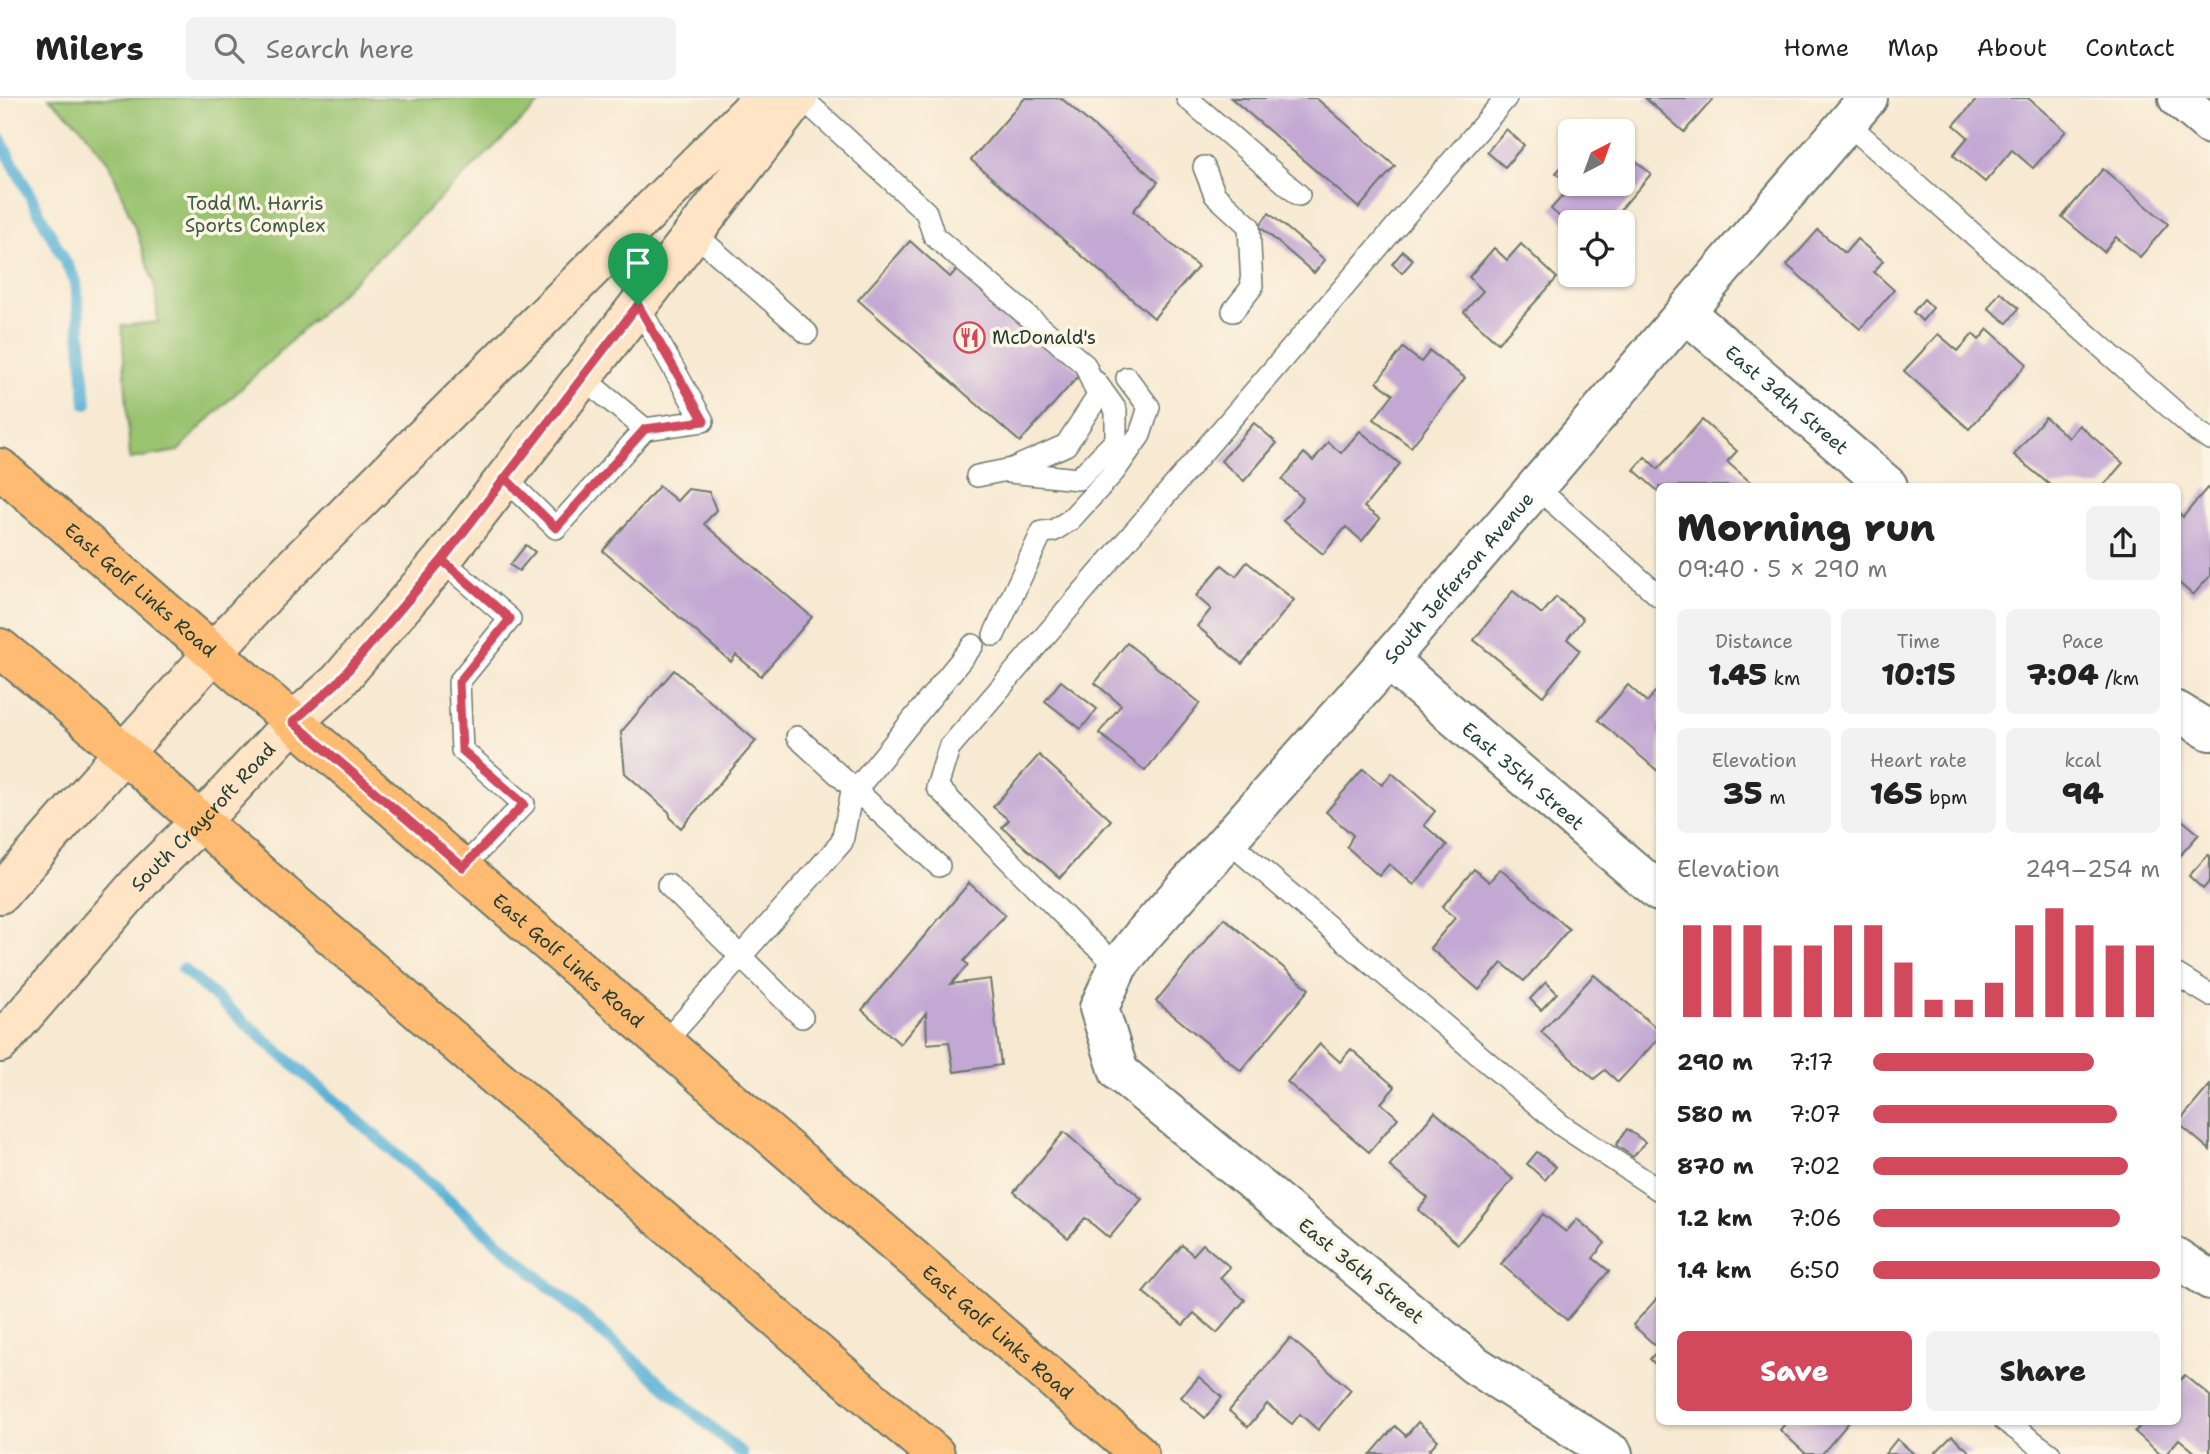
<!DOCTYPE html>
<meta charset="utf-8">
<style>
body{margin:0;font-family:"Shantell Sans",sans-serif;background:#f2f2f2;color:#222;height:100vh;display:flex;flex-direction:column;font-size:26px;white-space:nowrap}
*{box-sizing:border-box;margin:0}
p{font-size:23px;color:#767676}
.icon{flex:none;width:38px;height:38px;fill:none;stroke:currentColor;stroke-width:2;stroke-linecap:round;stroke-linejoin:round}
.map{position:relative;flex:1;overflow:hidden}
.panel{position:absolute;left:1656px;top:385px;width:525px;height:942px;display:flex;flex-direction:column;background:#fff;border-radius:10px;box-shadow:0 2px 5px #0004}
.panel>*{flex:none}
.needle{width:46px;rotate:41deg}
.controls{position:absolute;left:1558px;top:21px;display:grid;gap:14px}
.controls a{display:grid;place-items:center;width:77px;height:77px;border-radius:10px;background:#fff;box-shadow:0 2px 5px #0004;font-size:35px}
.pin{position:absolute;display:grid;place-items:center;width:60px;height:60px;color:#fff;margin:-72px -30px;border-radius:50% 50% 50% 0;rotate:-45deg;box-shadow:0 0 7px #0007}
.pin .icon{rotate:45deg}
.round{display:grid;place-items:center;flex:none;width:74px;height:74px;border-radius:10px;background:#f2f2f2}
.headline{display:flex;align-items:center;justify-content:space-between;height:119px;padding:0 21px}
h1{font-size:38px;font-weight:800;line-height:52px}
.stats{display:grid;grid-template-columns:repeat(3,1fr);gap:10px;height:119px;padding:7px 21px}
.stats div{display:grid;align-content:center;border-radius:10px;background:#f2f2f2;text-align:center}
.stats b{font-size:30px;font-weight:800}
.stats small{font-size:19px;font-weight:400}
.stats p{font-size:19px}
.chart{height:196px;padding:14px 21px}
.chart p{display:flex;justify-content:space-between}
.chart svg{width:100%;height:126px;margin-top:7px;stroke:#d1495b;stroke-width:6}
.action{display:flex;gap:14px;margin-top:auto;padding:14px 21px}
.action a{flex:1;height:80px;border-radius:10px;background:#d1495b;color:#fff;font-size:28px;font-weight:800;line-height:80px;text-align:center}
.action a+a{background:#f2f2f2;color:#222}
ul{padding:0 21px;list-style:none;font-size:23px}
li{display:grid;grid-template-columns:112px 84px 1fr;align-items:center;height:52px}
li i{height:18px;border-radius:9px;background:#d1495b}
header{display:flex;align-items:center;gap:42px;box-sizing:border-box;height:98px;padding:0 35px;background:#fff;border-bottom:2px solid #e0e0e0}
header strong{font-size:33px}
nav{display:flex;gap:38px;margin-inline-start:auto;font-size:24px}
.search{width:490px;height:63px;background:#f2f2f2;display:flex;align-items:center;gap:18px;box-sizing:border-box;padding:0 24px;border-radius:10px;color:#767676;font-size:26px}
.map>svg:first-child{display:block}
</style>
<header>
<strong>Milers</strong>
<div class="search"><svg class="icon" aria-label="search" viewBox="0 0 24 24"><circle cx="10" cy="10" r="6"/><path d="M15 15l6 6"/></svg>Search here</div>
<nav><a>Home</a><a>Map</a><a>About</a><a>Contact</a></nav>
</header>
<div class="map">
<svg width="2210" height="1356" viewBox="0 0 2210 1356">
<rect width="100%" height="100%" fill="#fcf5e5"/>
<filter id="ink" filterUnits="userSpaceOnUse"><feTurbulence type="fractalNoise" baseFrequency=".0143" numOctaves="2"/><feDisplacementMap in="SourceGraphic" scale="14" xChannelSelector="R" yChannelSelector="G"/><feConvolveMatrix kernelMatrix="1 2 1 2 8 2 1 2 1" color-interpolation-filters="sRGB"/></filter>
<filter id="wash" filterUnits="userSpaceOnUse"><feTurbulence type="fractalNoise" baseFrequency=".00686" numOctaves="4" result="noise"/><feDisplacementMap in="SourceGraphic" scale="28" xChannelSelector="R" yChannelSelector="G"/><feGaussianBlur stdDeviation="1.57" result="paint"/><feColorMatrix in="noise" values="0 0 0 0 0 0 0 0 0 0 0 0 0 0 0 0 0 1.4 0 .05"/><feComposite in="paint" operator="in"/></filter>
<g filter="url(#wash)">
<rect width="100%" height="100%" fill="#f7e9d2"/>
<polygon fill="#9ac36f" stroke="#5c8052" stroke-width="2" points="49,0 545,0 206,324 178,353 130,361 122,228 158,224 155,189 138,138 110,67 80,28"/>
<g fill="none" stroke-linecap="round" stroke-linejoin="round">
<g stroke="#57b1d5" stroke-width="12">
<polyline points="0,41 76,184 86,306"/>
<polyline points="183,871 742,1356"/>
</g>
</g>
<g id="blocks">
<g fill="#c2a8d3">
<polygon points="1025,0 1061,0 1158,84 1133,113 1198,169 1154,220 971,62"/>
<polygon points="1231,0 1316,0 1395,68 1359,110"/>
<polygon points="1645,0 1714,0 1684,34"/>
<polygon points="1978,0 2028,0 2066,33 2033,70 2012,52 1985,84 1953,57 1968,39 1954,27"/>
<polygon points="1506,31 1524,47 1505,69 1487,54"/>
<polygon points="1622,51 1651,76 1610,124 1570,124 1570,128 1551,111 1571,88 1556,75 1570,59 1570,86 1622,86"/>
<polygon points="2103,71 2168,126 2140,159 2116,139 2104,154 2062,119"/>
<polygon points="1269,115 1325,162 1314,175 1259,128"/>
<polygon points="1818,132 1845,155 1857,141 1883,163 1874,174 1894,192 1860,231 1787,167"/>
<polygon points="910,143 950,179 959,169 1081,275 1020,344 858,202"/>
<polygon points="1521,146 1557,180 1498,245 1464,214 1483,193 1469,179 1494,150 1507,162"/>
<polygon points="1403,153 1413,162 1402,175 1392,166"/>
<polygon points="2000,194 2019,210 2007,225 1988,210"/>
<polygon points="1924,201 1933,210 1922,223 1913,214"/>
<polygon points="1988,231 2027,266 1969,331 1904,273 1938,236 1958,253 1973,236 1979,242"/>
<polygon points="1403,250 1421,264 1430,253 1465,280 1411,349 1374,321 1393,296 1377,284"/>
<polygon points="2045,319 2069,340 2079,327 2123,365 2103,388 2051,388 2014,357"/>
<polygon points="1702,322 1737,353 1727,364 1755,388 1659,388 1659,394 1634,372 1645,359 1658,371"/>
<polygon points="1254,325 1277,345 1244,383 1221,363"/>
<polygon points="1360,333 1400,366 1364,409 1380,421 1362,443 1346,429 1323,456 1283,423 1303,400 1282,382 1304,355 1313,363 1328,344 1341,355"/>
<polygon points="659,388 677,403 688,391 709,394 716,412 704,426 812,519 761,578 736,557 731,564 603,453"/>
<polygon points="2207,390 2210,393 2210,478 2193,497 2177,483 2177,414 2183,419"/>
<polygon points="526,447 535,454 519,473 510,467"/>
<polygon points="1247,464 1294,502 1242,566 1197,528 1211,511 1196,498 1222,467 1236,478"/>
<polygon points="1513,493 1542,516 1556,499 1583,521 1567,541 1580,552 1543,598 1474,542"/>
<polygon points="1127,545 1200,605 1145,673 1099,635 1121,607 1095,585"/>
<polygon points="674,572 756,643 681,730 671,721 669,714 625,675 621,634"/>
<polygon points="1061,583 1097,611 1081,631 1045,603"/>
<polygon points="1628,587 1647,604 1655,594 1659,598 1659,674 1598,622"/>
<polygon points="1039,657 1111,722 1060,780 1002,729 1009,722 993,709"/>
<polygon points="1363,671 1382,687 1392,675 1435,713 1424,727 1447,747 1414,787 1389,766 1379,778 1347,749 1353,737 1326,714"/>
<polygon points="2177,718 2199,736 2177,761"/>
<polygon points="2208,757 2210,759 2210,783 2203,791 2189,778"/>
<polygon points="1474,771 1489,784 1500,771 1569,831 1524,883 1502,865 1479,892 1430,850 1455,820 1442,809"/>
<polygon points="969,785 1005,817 964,863 968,867 951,886 990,881 1001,967 954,974 949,944 927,946 926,915 900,946 862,912"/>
<polygon points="1224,820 1309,891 1241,973 1156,903"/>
<polygon points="1594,877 1659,932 1659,940 1618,984 1605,972 1594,981 1541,934"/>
<polygon points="1546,884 1557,895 1541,912 1530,901"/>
<polygon points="1320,946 1340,964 1351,951 1395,989 1381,1005 1398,1020 1369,1054 1287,984"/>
<polygon points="2210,987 2210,1052 2178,1025"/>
<polygon points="1435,1014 1513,1081 1458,1146 1418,1112 1428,1100 1389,1068"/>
<polygon points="1627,1031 1645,1044 1633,1059 1616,1047"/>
<polygon points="1064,1034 1142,1101 1109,1140 1085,1120 1068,1140 1014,1094"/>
<polygon points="1537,1054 1556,1069 1545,1082 1527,1066"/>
<polygon points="1543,1116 1566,1134 1577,1121 1605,1145 1593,1160 1609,1173 1567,1222 1501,1166"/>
<polygon points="1203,1146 1230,1169 1220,1180 1245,1202 1217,1235 1194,1215 1183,1227 1143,1194 1182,1147 1193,1157"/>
<polygon points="1659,1198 1659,1270 1650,1261 1659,1251 1633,1227"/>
<polygon points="1290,1240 1351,1292 1318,1332 1300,1316 1292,1326 1267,1306 1248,1329 1229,1313"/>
<polygon points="2185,1277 2210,1298 2210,1356 2197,1356 2179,1341 2166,1356 2160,1356 2135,1334 2144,1323 2177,1323 2177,1285"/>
<polygon points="1199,1279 1222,1299 1205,1320 1181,1299"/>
<polygon points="1781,1323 1850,1323 1822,1356 1806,1356 1780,1332 1785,1326"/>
<polygon points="1418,1324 1438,1342 1429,1352 1434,1356 1371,1356 1395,1328 1406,1338"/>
<polygon points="1952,1338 1972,1356 1934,1356"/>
<polygon points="1897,1341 1914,1356 1885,1356"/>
</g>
</g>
</g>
<g filter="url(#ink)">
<use href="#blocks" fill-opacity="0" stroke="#6b796b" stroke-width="2"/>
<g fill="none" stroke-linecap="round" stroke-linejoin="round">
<defs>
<g id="service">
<polyline points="802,0 926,114 934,138 1085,267 1098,298 1066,347 1012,371 977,378"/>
<polyline points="1187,0 1299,97"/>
<polyline points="1847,25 2198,334 2210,341"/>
<polyline points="1204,69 1215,97 1249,128 1252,189 1233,213"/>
<polyline points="694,135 807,235"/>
<polyline points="582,279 645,331 703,323 638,207"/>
<polyline points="1009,374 1078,381 1116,342 1116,312 1096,284"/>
<polyline points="505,380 556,430 645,331"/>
<polyline points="1536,389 1659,498"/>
<polyline points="442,462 510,521 459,584 462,652 524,706 463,769"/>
<polyline points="994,537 1042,434 1053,433 1070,422 1114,374 1140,337 1149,309 1127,280"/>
<polyline points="797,639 939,768"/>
<polyline points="1227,742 1561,1027 1659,1092"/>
<polyline points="668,787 802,919"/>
<polyline points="1118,868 1081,835 937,689 949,650 1506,0"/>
<polyline points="2177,877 2210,897"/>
<polyline points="664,945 842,744 851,698 973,547"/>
<polyline points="2005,1323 2050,1356"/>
</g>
<g id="minor">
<polyline points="2178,0 2210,27"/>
<path id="s1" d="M1686,215L1888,388"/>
<path id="s2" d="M1388,562L1659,794"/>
<polyline points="2177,613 2210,633"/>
<polyline points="2177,1160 2210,1182"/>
<path id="s3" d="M1613,1356L1475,1267L1119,974L1099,910L1118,868L1142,838L1388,562L1868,0"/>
</g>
<g id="secondary">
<polyline points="0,796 123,655 266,496 763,0"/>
<path id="s4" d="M0,945L144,779L200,724L293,624L338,584L442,462L798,0"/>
</g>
<g id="primary">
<path id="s5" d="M0,370L1139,1356"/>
<polyline points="0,550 66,604 263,779 935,1356"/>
</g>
</defs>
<use href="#service" stroke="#6b796b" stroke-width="24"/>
<use href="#minor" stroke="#6b796b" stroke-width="42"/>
<use href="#secondary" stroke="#6b796b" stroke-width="42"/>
<use href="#primary" stroke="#6b796b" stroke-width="42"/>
<use href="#service" stroke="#fff" stroke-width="21"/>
<use href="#minor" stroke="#fff" stroke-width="38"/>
<use href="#secondary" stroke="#ffe4c6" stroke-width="38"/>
<use href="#primary" stroke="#ffbb71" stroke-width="38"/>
</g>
</g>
<g fill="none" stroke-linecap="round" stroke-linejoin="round" filter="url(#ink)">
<defs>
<polyline id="route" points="638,207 442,462 338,584 293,624 463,769 524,706 462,652 459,584 510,521 442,462 505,380 556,430 645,331 704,323 638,207"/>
</defs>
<use href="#route" stroke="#fff" stroke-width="14"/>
<use href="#route" stroke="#d1495b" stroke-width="9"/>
</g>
<defs>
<symbol id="restaurant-ring" viewBox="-11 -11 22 22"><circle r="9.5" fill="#fcf5e5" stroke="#d1495b" stroke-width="1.5"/><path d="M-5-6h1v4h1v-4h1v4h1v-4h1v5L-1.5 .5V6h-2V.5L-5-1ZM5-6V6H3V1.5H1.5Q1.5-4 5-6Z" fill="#d1495b"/></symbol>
</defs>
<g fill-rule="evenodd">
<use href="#restaurant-ring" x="952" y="222" width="35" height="35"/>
</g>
<g text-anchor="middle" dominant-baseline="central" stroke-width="7" stroke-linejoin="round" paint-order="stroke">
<g font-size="19" fill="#3e5e43" stroke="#fcf5e5">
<text x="255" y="105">Todd M. Harris<tspan x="255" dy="22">Sports Complex</tspan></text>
</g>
<g font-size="19" fill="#1f3d34" stroke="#fcf5e5" text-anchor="start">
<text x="992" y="239">McDonald's</text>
</g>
<g font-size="19" fill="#1f3d34" stroke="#fcf5e5">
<text stroke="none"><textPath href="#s1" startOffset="133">East 34th Street</textPath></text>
<text stroke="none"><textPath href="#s3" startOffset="1255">South Jefferson Avenue</textPath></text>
<text stroke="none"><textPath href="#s5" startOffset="186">East Golf Links Road</textPath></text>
<text stroke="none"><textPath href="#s2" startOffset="178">East 35th Street</textPath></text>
<text stroke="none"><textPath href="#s4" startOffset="304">South Craycroft Road</textPath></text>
<text stroke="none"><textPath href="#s5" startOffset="752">East Golf Links Road</textPath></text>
<text transform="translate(1361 1173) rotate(39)">East 36th Street</text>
<text stroke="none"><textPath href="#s5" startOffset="1320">East Golf Links Road</textPath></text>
</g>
</g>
</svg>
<div class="controls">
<a><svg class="needle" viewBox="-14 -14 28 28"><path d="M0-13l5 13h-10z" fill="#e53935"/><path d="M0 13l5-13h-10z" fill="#767676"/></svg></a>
<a><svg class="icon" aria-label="locate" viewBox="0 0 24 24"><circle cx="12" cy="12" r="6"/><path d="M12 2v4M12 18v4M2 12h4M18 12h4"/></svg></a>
</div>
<div class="pin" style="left:638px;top:207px;background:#1e9e55"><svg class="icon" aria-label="arrive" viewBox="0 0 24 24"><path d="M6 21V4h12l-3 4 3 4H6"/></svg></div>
<section class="panel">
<div class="headline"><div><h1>Morning run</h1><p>09:40 · 5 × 290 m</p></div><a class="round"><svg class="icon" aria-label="share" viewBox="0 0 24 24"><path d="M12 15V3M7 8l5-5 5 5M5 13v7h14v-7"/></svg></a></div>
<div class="stats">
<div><p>Distance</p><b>1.45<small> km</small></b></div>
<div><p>Time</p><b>10:15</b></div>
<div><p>Pace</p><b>7:04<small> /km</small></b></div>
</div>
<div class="stats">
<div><p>Elevation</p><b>35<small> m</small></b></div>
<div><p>Heart rate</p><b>165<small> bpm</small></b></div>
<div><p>kcal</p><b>94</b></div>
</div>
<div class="chart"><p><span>Elevation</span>249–254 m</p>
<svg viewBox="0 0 160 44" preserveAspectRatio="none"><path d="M5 44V12M15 44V12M25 44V12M35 44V19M45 44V19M55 44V12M65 44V12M75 44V25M85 44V38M95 44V38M105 44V32M115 44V12M125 44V6M135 44V12M145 44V19M155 44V19"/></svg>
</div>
<ul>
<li><b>290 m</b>7:17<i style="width:77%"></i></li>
<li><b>580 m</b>7:07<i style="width:85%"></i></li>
<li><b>870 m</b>7:02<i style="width:89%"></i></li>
<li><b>1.2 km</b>7:06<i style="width:86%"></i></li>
<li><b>1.4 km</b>6:50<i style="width:100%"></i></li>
</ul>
<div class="action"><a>Save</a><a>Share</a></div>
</section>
</div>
